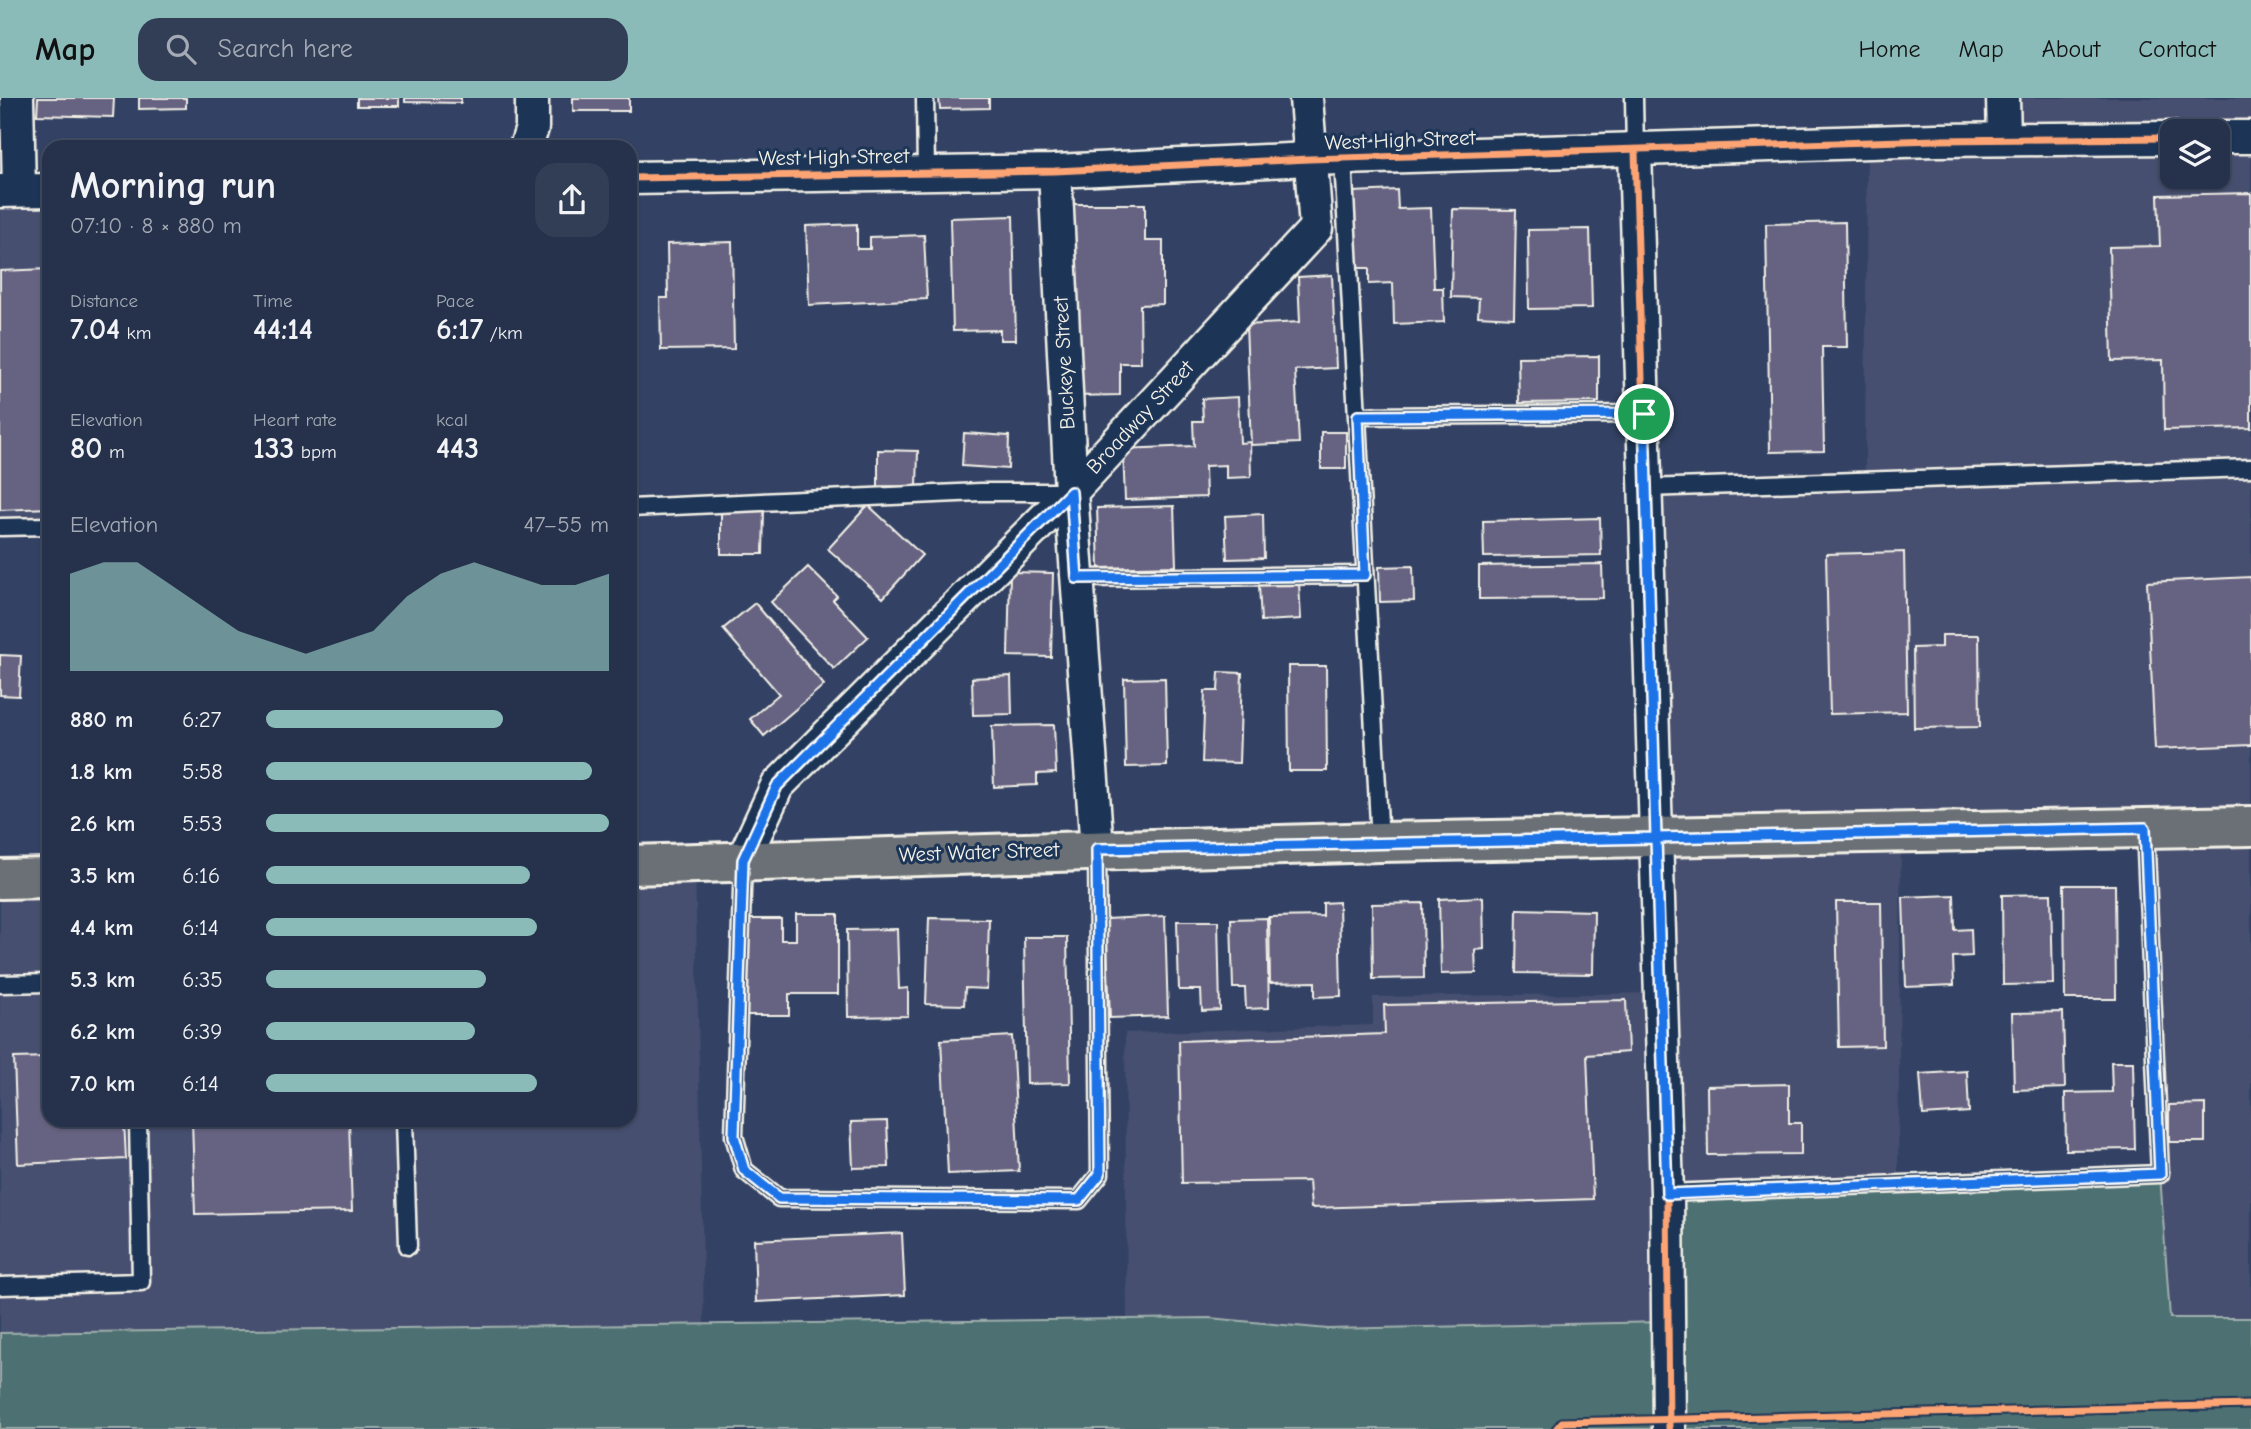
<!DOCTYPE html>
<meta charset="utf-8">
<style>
body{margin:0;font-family:"Comic Neue",sans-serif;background:#323e55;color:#f1f3f6;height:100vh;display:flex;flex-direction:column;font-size:26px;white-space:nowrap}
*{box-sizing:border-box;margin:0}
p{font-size:23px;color:#a4aab5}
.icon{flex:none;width:38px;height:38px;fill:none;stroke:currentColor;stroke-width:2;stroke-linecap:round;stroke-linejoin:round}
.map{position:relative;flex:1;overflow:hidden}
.drawer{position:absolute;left:42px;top:42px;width:595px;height:987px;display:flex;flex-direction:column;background:#26324b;border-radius:21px;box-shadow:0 2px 5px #0004,0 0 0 2px #424d63}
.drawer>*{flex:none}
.tools{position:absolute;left:2160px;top:21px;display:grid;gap:14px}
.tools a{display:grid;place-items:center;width:70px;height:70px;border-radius:14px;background:#26324b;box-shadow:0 2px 5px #0004,0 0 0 2px #424d63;font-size:35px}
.pin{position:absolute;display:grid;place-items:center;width:60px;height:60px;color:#fff;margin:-30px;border:4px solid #fff;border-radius:50%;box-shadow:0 2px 7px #0007}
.round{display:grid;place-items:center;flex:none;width:74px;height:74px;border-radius:21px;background:#323e55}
.headline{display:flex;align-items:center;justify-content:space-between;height:119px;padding:0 28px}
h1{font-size:38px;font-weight:700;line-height:52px}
.stats{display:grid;grid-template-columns:repeat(3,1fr);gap:10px;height:119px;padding:7px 28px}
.stats div{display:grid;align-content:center}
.stats b{font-size:30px;font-weight:700}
.stats small{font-size:19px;font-weight:400}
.stats p{font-size:19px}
.chart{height:196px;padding:14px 28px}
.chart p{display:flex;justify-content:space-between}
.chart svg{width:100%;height:126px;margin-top:7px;fill:#8bbbb9;opacity:.7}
ul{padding:0 28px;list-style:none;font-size:23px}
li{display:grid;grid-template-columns:112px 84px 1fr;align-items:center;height:52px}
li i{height:18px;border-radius:9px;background:#8bbbb9}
header{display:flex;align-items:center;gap:42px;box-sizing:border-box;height:98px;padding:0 35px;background:#8bbbb9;color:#111}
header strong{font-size:33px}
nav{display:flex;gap:38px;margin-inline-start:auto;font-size:24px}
.search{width:490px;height:63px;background:#323e55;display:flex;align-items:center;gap:18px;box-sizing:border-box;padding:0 24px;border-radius:21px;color:#a4aab5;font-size:26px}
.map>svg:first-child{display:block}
</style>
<header>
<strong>Map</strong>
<div class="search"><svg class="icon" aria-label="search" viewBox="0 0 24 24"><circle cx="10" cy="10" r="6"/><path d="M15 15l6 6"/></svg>Search here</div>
<nav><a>Home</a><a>Map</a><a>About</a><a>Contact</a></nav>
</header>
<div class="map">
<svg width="2251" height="1331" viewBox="0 0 2251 1331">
<rect width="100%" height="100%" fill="#334264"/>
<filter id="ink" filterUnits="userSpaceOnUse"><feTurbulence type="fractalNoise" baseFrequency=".0143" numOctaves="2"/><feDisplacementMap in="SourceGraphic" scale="14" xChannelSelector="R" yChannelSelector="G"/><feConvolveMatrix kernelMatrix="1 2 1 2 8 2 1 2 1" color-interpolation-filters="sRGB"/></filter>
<g filter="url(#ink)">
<g fill="#464f6f" fill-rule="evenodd">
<polygon points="0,0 17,0 19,92 49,92 49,428 0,429"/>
<path d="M2003,0H2251V1220L2170,1221L2160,1076L2145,730L1901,735L1898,1087L1667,1224L1328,1231L1209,1220L1127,1221L1125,935L1373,927V899L1660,895L1645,390L1865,381L1867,45L2004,41ZM2172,33H2217V79H2172Z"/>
<polygon points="695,764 704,1226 0,1235 0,781 49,780 49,1022 630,1022 630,767"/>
</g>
<polygon fill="#4d7072" stroke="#a0b0ad" stroke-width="2" points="2160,1076 2170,1220 2251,1220 2251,1331 0,1331 0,1235 1209,1220 1328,1231 1667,1224 1667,1095"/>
<g fill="#666281" stroke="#f4f1e8" stroke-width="2">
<polygon points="38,0 114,0 113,19 37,17"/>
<polygon points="139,0 186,0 186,10 139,11"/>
<rect x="357" y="0" width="42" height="8"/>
<polygon points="405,0 461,0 461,5 405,4"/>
<rect x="573" y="0" width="56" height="13"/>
<polygon points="939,0 989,0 989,10 940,11"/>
<polygon points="1397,92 1398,111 1431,110 1434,190 1443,190 1444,224 1394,226 1393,185 1369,186 1369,170 1356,170 1353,94"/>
<polygon points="2251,95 2251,330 2164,332 2163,262 2112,263 2109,149 2160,148 2158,97"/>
<polygon points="1071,106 1145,106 1145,143 1163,143 1163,206 1140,207 1141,265 1120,265 1120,297 1073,298"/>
<polygon points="1453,111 1516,112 1514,220 1478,218 1479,200 1451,199"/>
<polygon points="1013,118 1016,242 1000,242 1000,232 953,233 950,120"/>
<polygon points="1845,124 1847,249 1822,249 1824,353 1770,354 1766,126"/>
<polygon points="857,126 857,151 870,151 870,139 924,137 927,201 809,207 806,128"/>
<polygon points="1590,131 1592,210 1529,211 1528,132"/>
<polygon points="732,144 734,251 661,252 660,200 668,200 667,146"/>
<polygon points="49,171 49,410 0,412 0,173"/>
<polygon points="1332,177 1336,270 1295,272 1299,345 1251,347 1246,227 1300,224 1298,179"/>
<polygon points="1599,258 1599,304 1519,305 1518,259"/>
<polygon points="1238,299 1240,345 1250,344 1251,379 1226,380 1226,367 1205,368 1206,399 1125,402 1123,351 1194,348 1193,323 1203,323 1202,301"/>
<rect x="1321" y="334" width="25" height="37"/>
<polygon points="964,335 1009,338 1008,371 962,368"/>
<polygon points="878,352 918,353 917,389 878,388"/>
<polygon points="868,407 922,457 883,500 828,451"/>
<polygon points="1174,408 1176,468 1099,470 1097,410"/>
<polygon points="721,411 764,412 763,456 721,456"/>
<polygon points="1263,416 1264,460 1227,461 1225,418"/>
<polygon points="1600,420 1601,457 1484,459 1483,423"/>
<polygon points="1904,454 1907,614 1830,616 1826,456"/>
<polygon points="1602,466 1603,500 1479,501 1479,468"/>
<polygon points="1413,468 1414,503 1380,504 1379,469"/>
<polygon points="808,469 837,498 833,502 868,539 834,571 771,504"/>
<polygon points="1010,474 1053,475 1051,559 1008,558"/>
<polygon points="2251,479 2251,647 2155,651 2147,484"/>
<polygon points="1299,485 1301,521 1261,523 1259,487"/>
<polygon points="755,505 824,587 764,638 750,621 779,596 723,531"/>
<polygon points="1942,537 1979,537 1980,629 1914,630 1913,550 1942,549"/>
<polygon points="0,557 21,558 19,598 0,597"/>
<polygon points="1288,568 1326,568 1327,673 1289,673"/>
<polygon points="1219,574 1242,575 1239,665 1202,664 1205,593 1218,593"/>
<polygon points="1011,578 1012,616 973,617 972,580"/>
<polygon points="1165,580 1167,668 1126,669 1124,581"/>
<polygon points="1054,627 1056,675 1037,676 1037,687 994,689 992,628"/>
<polygon points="2064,787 2115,787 2116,901 2065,901"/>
<polygon points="2051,796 2053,886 2003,887 2002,797"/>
<polygon points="1954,797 1955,832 1971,831 1972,858 1953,859 1954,887 1906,889 1903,799"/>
<polygon points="1483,799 1484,851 1475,852 1476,875 1441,876 1439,801"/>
<polygon points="1339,804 1341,898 1315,899 1315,884 1270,885 1269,819 1323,818 1323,805"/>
<polygon points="1836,804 1881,804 1883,948 1839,949"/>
<polygon points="1423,805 1424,880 1373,881 1372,806"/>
<polygon points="1517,811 1594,813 1593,876 1516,875"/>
<polygon points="796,816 838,816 838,896 789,896 789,917 741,917 741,821 781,821 781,842 796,842"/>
<polygon points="1165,818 1168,918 1110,920 1106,821"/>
<polygon points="929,820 989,821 987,891 965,890 964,907 926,906"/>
<polygon points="1267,820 1269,910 1246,911 1245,890 1233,890 1231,821"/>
<polygon points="1177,823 1218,823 1220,912 1202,913 1201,892 1179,892"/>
<polygon points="897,831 899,891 908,890 908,918 848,919 847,832"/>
<polygon points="1024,839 1067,839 1070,985 1027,986"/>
<polygon points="1626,902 1628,954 1587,957 1593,1101 1311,1110 1309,1083 1182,1085 1179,943 1385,936 1384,907"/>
<polygon points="2063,914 2065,990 2014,992 2012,915"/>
<polygon points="1012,938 1019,1073 948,1076 941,942"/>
<polygon points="49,959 49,1022 124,1022 126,1061 18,1066 14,960"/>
<polygon points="2111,964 2133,964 2135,1051 2066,1052 2065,995 2112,994"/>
<polygon points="1967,973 1969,1014 1923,1017 1920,976"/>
<polygon points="1789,986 1789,1025 1801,1025 1801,1056 1708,1057 1707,988"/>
<polygon points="2205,1006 2205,1044 2169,1044 2169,1007"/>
<polygon points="192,1022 349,1022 352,1113 195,1116"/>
<polygon points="887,1023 889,1069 853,1070 851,1024"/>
<polygon points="902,1135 905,1197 756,1204 754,1142"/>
</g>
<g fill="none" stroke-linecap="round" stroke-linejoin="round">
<defs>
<g id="lane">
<polyline points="925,0 926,75"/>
<polyline points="1634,0 1635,53"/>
<polyline points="1343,61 1380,744"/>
<polyline points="1358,318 1644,316"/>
<polyline points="1645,390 2251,370"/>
<polyline points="630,410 980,394 1068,394"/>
<polyline points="0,429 49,428"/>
<polyline points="1077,480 1365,477"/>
<polyline points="743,762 734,1038 744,1072 779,1100 1079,1102 1100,1076 1097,753"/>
<polyline points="0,886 49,885"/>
<polyline points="404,1022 408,1148"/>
<polyline points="1667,1095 2160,1076 2145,730"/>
<polyline points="0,1188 141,1184 138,1022"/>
</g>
<g id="street">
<polyline points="17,0 19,92"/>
<polyline points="2003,0 2004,41"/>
<polyline points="2217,39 2251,39"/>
<polyline points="526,49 532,30 532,0"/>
<polyline points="1635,53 1667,1095 1669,1331"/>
<polyline points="1055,73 1071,394 1097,751"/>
<polyline points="630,80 1055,73 1309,61 1936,42 2172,40"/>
<polyline points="0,93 49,92"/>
<polyline points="743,762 777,688 1071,394 1316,130 1306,0"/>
</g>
<g id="primary">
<polyline points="630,767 1380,744 2251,728"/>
<polyline points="0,781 49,780"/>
</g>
</defs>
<use href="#lane" stroke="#f4f1e8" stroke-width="21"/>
<use href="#street" stroke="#f4f1e8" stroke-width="37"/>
<use href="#primary" stroke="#f4f1e8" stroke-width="44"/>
<use href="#lane" stroke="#1d3557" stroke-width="16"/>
<use href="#street" stroke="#1d3557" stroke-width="32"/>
<use href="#primary" stroke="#6a7074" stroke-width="38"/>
<defs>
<g id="cycleway">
<polyline points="1635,53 1667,1095 1669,1331"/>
<polyline points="630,80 1055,73 1309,61 1936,42 2172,40"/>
<polyline points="1556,1331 1562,1324 2251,1307"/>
</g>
</defs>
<use href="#cycleway" stroke="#1d3557" stroke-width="11"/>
<use href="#cycleway" stroke="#fda474" stroke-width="7"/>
</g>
</g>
<g fill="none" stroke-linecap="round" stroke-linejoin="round" filter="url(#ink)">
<defs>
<polyline id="route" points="1644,316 1358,318 1365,477 1077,480 1071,394 777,688 743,762 734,1038 744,1072 779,1100 1079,1102 1100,1076 1097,751 1656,740 1667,1096 2160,1076 2145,730 1656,740 1644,316"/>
</defs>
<use href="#route" stroke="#fff" stroke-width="14"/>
<use href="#route" stroke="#1a73e8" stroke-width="9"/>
</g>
<g text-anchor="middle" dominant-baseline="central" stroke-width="6" stroke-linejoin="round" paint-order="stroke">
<g font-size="21" fill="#f4f1e8" stroke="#1d3557">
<text transform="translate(1400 42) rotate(-2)">West High Street</text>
<text transform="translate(834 59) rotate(-1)">West High Street</text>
<text transform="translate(1064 265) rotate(-93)">Buckeye Street</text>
<text transform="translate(1140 319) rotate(-47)">Broadway Street</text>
<text transform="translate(979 754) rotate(-2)">West Water Street</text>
</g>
</g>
</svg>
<div class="tools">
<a><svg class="icon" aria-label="layers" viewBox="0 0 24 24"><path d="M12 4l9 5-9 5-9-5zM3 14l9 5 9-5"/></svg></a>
</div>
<div class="pin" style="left:1644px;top:316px;background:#1e9e55"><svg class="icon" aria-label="arrive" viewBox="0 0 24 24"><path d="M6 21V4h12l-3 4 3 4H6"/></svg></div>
<section class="drawer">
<div class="headline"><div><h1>Morning run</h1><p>07:10 · 8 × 880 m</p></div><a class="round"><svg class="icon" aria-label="share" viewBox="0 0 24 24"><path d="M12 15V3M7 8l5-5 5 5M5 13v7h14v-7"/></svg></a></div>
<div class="stats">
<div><p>Distance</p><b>7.04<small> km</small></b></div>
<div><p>Time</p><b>44:14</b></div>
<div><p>Pace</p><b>6:17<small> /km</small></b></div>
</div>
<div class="stats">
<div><p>Elevation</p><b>80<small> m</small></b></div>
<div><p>Heart rate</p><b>133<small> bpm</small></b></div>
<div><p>kcal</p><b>443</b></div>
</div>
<div class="chart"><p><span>Elevation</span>47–55 m</p>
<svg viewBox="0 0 160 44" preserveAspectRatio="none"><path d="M0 44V10L10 6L20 6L30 14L40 22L50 30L60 34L70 38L80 34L90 30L100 18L110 10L120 6L130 10L140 14L150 14L160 10V44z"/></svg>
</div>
<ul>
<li><b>880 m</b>6:27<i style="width:69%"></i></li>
<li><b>1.8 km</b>5:58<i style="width:95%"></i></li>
<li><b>2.6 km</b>5:53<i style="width:100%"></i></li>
<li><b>3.5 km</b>6:16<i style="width:77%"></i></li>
<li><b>4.4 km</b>6:14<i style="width:79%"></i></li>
<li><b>5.3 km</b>6:35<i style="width:64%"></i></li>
<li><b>6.2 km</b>6:39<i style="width:61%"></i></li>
<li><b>7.0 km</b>6:14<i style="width:79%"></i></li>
</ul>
</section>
</div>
